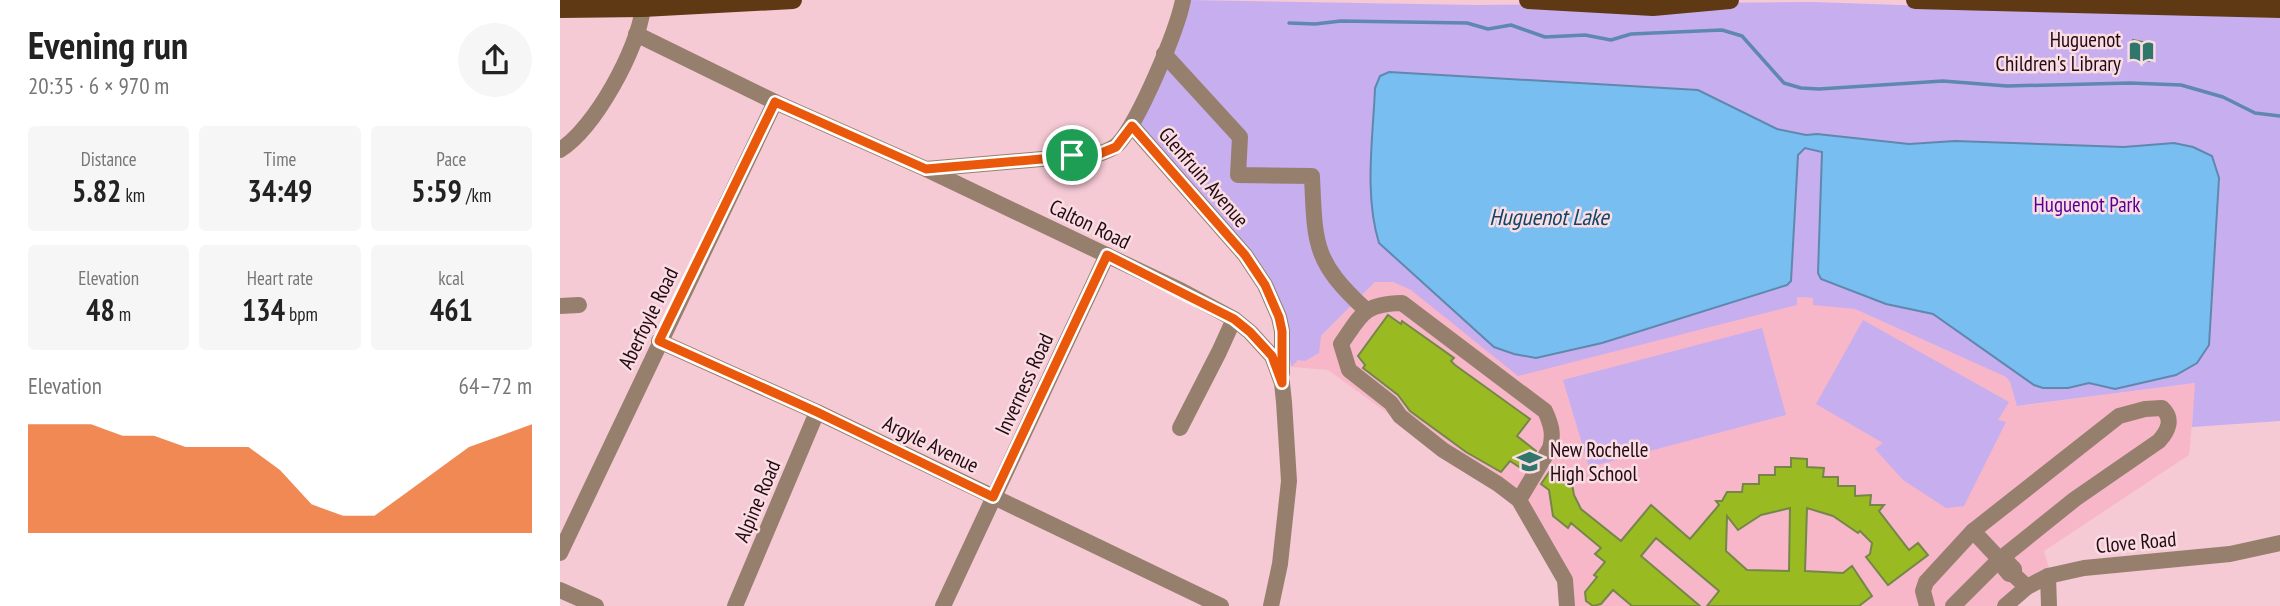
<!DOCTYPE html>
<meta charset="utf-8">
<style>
body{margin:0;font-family:"PT Sans Narrow",sans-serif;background:#f6f6f6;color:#222;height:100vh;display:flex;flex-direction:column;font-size:26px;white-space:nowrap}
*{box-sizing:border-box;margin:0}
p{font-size:23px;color:#767676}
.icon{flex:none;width:38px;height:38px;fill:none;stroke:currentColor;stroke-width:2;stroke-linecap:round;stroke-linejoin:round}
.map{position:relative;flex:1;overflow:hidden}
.sheet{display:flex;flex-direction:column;background:#fff;width:560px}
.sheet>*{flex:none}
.pin{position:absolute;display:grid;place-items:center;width:60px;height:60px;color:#fff;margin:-30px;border:4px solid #fff;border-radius:50%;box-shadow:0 2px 7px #0007}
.round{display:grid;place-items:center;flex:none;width:74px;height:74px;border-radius:37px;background:#f6f6f6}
.headline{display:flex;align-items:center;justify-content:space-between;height:119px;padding:0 28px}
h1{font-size:38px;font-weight:700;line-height:52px}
.metrics{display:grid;grid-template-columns:repeat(3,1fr);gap:10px;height:119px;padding:7px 28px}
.metrics div{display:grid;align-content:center;border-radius:7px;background:#f6f6f6;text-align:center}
.metrics b{font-size:30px;font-weight:700}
.metrics small{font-size:19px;font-weight:400}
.metrics p{font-size:19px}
.chart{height:196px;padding:14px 28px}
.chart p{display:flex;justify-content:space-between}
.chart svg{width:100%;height:126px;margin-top:7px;fill:#ea580c;opacity:.7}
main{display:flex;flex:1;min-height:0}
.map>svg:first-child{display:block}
</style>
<main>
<section class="sheet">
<div class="headline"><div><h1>Evening run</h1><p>20:35 · 6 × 970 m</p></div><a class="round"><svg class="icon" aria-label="share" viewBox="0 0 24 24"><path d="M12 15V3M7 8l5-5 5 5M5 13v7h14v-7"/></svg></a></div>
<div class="metrics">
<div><p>Distance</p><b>5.82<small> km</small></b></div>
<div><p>Time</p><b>34:49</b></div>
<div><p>Pace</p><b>5:59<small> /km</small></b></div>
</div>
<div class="metrics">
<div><p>Elevation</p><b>48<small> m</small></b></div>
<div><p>Heart rate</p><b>134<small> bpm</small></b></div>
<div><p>kcal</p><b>461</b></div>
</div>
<div class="chart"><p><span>Elevation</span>64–72 m</p>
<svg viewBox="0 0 160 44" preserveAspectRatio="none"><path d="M0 44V6L10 6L20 6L30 10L40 10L50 14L60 14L70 14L80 22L90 34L100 38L110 38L120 30L130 22L140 14L150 10L160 6V44z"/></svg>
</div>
</section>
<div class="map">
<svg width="1720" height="606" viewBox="0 0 1720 606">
<rect width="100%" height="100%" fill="#f6cad5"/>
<polygon fill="#f7b7c8" points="815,282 833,282 851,290 1237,305 1237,297 1253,298 1253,304 1295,309 1446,377 1450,382 1458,406 1636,383 1629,455 1484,551 1489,568 1442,600 1437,606 1011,606 1000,580 952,503 768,370 731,367"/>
<g fill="#c7aeef">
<polygon points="631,0 916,5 1252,2 1720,18 1720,421 1632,427 1635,383 1457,406 1450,382 1446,377 1295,309 1253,305 1253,298 1237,297 1237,305 958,376 851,290 833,282 815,282 761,336 759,353 745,361 738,360 731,367 726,330 699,267 577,126"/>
<polygon points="1303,320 1449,402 1438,420 1446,422 1404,506 1386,508 1343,480 1315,449 1323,443 1256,404"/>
<polygon points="1202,328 1226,415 1029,467 1003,380"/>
</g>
<path fill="#79bef1" stroke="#5f88ae" stroke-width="2" d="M829,72L1138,90L1217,129L1246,135L1257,134L1349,144L1395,141L1564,147L1614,143L1633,147L1652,156L1659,178L1649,345L1637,363L1616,375L1555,389L1529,383L1508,388H1483L1474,385L1373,314L1326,304L1261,279L1258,273L1262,152L1245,148L1238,155L1231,281L1227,285L1042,343L976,358L954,354L934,347L819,243C804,194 813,139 815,88L820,76Z"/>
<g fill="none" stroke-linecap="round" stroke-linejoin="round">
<polyline stroke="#5f88ae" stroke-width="3.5" points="729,23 755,24 781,21 907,23 928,29 951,25 985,37 1025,35 1051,40 1071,34 1162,30 1182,36 1224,83 1241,88 1259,89 1383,81 1447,86 1570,83 1621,85 1663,97 1695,113 1720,116"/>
</g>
<g fill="#9aba22" stroke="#76864a" stroke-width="2" fill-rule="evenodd">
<polygon points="1573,40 1592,44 1589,61 1569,57"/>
<polygon points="828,315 841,324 842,321 894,358 891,361 895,365 970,419 957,436 976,451 964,470 950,461 941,472 906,452 850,411 838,395 803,368 805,365 798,356"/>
<path d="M1231,458L1247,459V467L1264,468L1263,477H1278V486H1295V496L1311,495L1310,505H1324L1319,511L1349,550L1358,543L1368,555L1328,585L1306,557L1310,554L1312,543L1300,531L1298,533L1273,516L1247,508L1245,571L1283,573L1292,566L1312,596L1299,606H1147L1159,591L1096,538L1081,556L1140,606H1072L1053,590L1041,604L1033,606L1026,601L1025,592L1037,577L1034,575L1045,562L1035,554L1041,548L1011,523L1008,528L993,516L989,490L981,484L994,465L1011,479L1014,495L1021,509L1061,541L1091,505L1130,539L1159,505L1156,501H1162L1167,492H1182L1183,484H1199V475H1215V467H1231ZM1230,508L1229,571L1187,570L1166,551L1167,516L1178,530L1201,515Z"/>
</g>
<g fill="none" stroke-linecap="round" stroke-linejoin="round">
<g stroke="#96806d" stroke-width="16">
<polyline points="76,34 215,102 366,169 622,291 674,319 690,332 712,356 722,383 724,402 729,481 720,564 711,606"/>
<path d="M604,54L680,137L678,175L752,176C755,244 753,261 805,309"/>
<polyline points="572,126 685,255 705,285 719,317 722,331 722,373"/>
<path d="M0,150C35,128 78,49 83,8"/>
<path d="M366,169L539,154C546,151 553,149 558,144C579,121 617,31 623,0"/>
<polyline points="0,306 19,305"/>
<polyline points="99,341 257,412 661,606"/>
<polyline points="620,428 659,352 674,319"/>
<path d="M959,500L990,448C994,434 991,424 985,411L842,303C803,304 802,314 781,344L789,370L831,403L840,416L883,450L938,484L959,500L1005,580L1007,606"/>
<polyline points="1413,531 1444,564"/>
<polyline points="0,553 215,102"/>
<polyline points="1454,575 1454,569 1449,564 1444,564 1444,568 1449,574 1454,575 1467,587"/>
<polyline points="1488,576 1489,606"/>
<polyline points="0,590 36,606"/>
<polyline points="175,606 257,412"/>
<polyline points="383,606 547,255"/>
<path d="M1367,606L1363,591L1366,582L1413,531L1559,416L1585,409L1602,408C1614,419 1608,431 1599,441L1515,499L1439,560L1393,606"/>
<polyline points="1445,606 1467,587 1488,576 1524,568 1670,554 1720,543"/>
</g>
<g stroke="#5e3914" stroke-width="18">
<polyline points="968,0 1093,7 1170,0"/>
<polyline points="1355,0 1720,9"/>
<polyline points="0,9 83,8 233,0"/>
</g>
</g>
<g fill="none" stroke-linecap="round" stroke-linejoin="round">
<defs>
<polygon id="route" points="215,102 366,169 539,154 556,147 572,126 685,255 705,285 719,317 722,331 722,383 712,356 690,332 674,319 547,255 433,497 257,412 99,341"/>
</defs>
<use href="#route" stroke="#fff" stroke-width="14"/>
<use href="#route" stroke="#ea580c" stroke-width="9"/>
</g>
<defs>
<symbol id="library-bare" viewBox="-9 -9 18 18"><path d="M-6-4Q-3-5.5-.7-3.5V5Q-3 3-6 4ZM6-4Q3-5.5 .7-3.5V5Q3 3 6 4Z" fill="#31766b" stroke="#fadce3" stroke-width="2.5" paint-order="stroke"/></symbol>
<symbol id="school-bare" viewBox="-9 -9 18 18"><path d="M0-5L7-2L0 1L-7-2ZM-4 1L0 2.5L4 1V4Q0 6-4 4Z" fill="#31766b" stroke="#fadce3" stroke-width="2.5" paint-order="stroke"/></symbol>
</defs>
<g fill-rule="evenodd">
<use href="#library-bare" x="1564" y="34" width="35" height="35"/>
<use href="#school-bare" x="952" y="444" width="35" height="35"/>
</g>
<g text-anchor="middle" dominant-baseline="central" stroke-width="5" stroke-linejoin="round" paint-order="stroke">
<g font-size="21" fill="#220a12" stroke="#fadce3" text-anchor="end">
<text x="1561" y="39">Huguenot<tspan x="1561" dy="24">Children's Library</tspan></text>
<text x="990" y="449" text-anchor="start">New Rochelle<tspan x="990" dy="24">High School</tspan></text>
</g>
<g font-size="21" fill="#220a12" stroke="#fadce3">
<text transform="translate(644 177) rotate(49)">Glenfruin Avenue</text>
<text transform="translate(530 224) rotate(26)">Calton Road</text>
<text transform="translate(88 318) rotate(-64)">Aberfoyle Road</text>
<text transform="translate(464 384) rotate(-65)">Inverness Road</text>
<text transform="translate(371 444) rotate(26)">Argyle Avenue</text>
<text transform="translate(197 501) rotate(-67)">Alpine Road</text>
<text transform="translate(1576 542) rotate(-5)">Clove Road</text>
</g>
<g font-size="21" fill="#560095" stroke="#fadce3">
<text x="1527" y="204">Huguenot Park</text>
</g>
<g font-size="23" font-style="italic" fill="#0f4668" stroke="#fadce3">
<text x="989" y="216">Huguenot Lake</text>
</g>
</g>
</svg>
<div class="pin" style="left:512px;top:155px;background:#1e9e55"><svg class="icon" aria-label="arrive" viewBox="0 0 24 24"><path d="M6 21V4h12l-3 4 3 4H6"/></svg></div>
</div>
</main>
